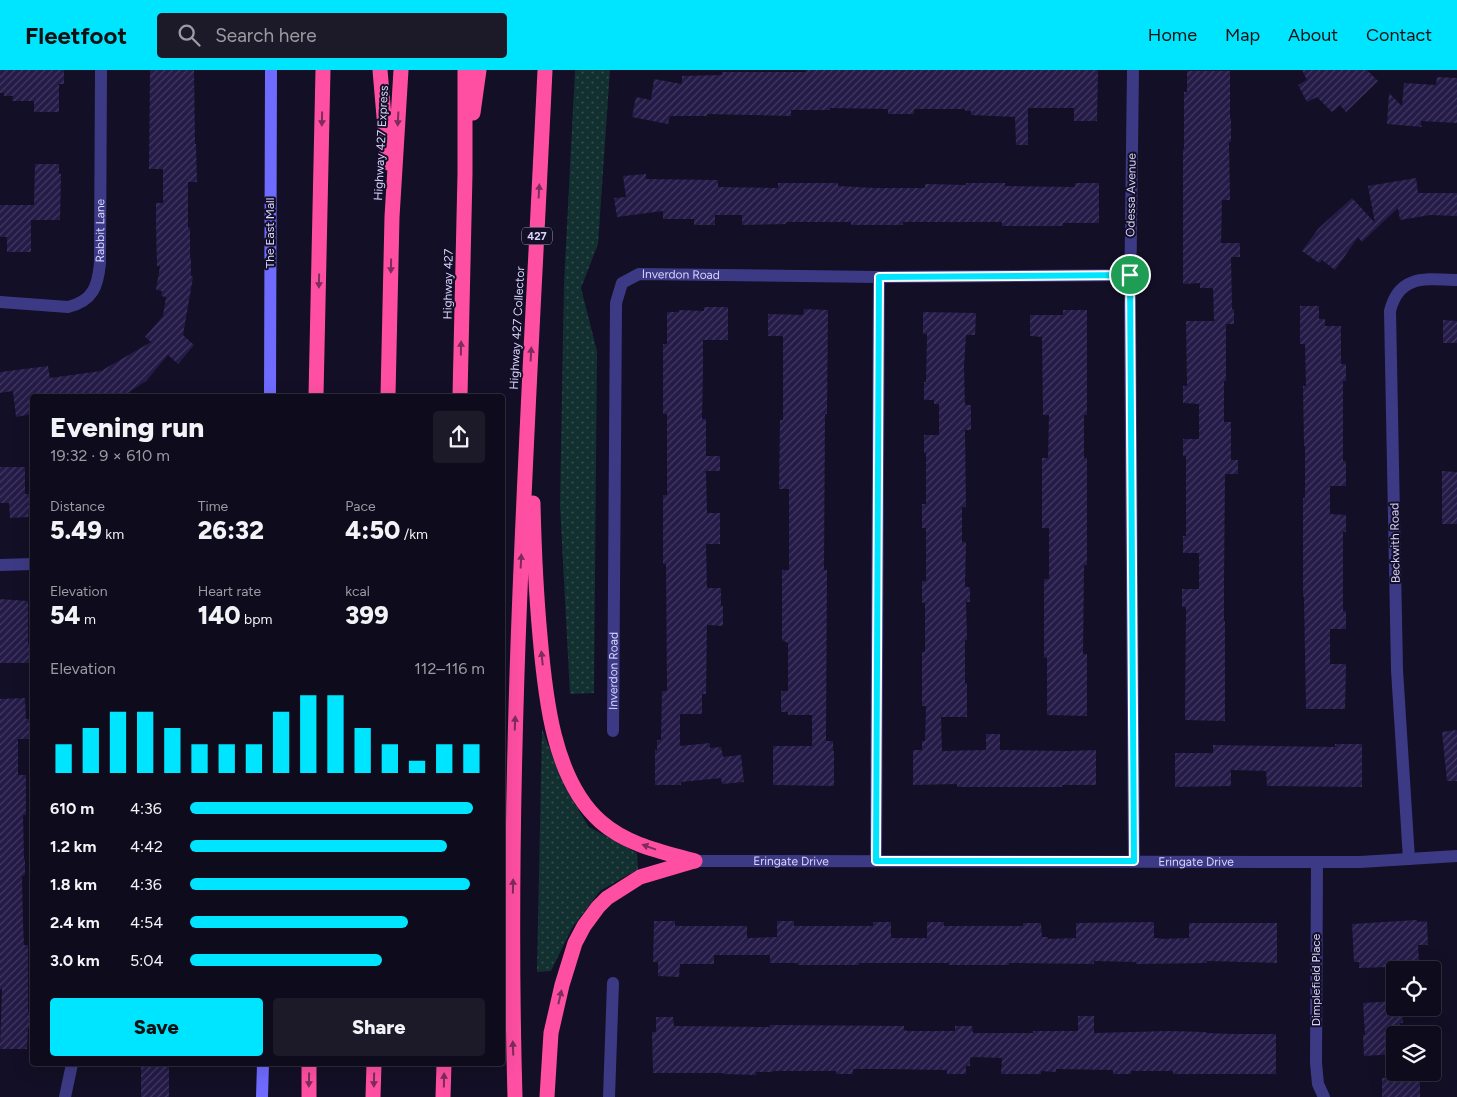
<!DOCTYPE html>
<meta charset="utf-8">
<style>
body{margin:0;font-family:Figtree,sans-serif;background:#1c1929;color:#f1f3f6;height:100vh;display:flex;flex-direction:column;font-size:19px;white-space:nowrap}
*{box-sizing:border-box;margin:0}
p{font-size:16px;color:#9b9ba3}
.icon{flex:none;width:28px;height:28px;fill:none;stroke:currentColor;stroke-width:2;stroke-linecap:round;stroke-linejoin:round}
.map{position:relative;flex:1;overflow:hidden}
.details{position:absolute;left:30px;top:324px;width:475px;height:672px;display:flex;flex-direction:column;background:#0e0b1c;border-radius:5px;box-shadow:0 5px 20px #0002,0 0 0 1px #2e2b3b}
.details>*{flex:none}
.controls{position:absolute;left:1386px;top:891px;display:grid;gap:10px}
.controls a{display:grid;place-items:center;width:55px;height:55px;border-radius:5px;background:#0e0b1c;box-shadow:0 5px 20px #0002,0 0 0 1px #2e2b3b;font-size:25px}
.pin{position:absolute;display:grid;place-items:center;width:42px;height:42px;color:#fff;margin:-21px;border:2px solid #fff;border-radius:50%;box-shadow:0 1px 5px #0007}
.round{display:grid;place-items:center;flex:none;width:52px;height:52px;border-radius:5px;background:#1c1929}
.headline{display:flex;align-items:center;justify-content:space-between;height:85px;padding:0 20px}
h1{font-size:28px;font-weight:800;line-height:38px}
.metrics{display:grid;grid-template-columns:repeat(3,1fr);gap:8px;height:85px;padding:5px 20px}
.metrics div{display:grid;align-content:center}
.metrics b{font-size:25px;font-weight:800}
.metrics small{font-size:14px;font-weight:400}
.metrics p{font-size:14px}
.chart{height:140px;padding:10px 20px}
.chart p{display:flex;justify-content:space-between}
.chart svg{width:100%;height:90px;margin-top:5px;stroke:#00e5ff;stroke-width:6}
.primary-button{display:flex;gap:10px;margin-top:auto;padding:10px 20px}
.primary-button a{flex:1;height:58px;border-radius:5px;background:#00e5ff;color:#111;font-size:20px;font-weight:800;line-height:58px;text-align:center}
.primary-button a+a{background:#1c1929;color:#f1f3f6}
ul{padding:0 20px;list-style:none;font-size:16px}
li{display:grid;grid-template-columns:80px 60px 1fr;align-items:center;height:38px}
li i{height:12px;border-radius:6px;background:#00e5ff}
header{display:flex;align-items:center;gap:30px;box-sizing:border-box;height:70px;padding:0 25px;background:#00e5ff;color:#111}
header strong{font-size:24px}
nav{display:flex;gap:28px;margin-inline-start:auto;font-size:18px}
.search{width:350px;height:45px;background:#1c1929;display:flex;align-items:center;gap:12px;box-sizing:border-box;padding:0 18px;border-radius:5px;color:#9b9ba3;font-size:19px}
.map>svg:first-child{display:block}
</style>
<header>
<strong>Fleetfoot</strong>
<div class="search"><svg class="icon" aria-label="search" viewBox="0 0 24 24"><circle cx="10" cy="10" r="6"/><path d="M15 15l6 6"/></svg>Search here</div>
<nav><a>Home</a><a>Map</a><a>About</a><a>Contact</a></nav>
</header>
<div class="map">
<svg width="1457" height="1027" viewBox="0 0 1457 1027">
<defs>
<pattern id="grass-dots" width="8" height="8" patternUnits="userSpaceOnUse" patternTransform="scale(1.25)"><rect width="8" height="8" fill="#12302f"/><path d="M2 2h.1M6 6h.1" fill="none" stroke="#344d4e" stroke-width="1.8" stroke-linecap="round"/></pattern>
<pattern id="building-hatch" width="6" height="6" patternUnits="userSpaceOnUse" patternTransform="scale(1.25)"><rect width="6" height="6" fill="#241b47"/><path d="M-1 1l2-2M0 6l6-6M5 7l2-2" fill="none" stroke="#433b63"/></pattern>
</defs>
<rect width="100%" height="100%" fill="#130f26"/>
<g fill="url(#grass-dots)">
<polygon points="575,0 610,0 598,174 581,218 597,281 594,623 570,624 560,435 564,214"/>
<polygon points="542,659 564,716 589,757 637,783 638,799 600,821 572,858 551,901 537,902"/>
</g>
<g fill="url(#building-hatch)">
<polygon points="0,0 64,0 64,14 59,14 59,42 34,42 34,31 12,31 13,26 4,26 4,23 0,23"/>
<polygon points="150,0 194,0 195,74 196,74 197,112 188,112 188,158 190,158 190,188 191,188 191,206 193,207 183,265 194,275 178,294 168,285 146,311 123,326 32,326 32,344 16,347 13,321 0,323 0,302 48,296 50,308 101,301 151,272 145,267 163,246 166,227 161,226 162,221 156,220 160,196 157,196 156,154 156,133 163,133 163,99 149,99"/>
<polygon points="806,0 1098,0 1097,51 1074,51 1074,38 1028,38 1028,75 1016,75 1015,47 971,45 971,41 965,41 965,39 914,39 914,44 888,44 888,39 830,38 830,40 791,40 791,46 707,44 707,46 670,46 668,54 632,47 636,27 651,30 654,9 682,14 682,6 722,5 722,2 806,2"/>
<polygon points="1302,0 1367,0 1378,11 1346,42 1340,35 1332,42 1317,27 1307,32 1298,15 1307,10"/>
<polygon points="1187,1 1230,1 1230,48 1231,48 1231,72 1229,72 1230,130 1222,130 1221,173 1240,173 1240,187 1231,187 1232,239 1234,239 1234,254 1226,254 1226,311 1224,311 1224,352 1231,352 1231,390 1238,390 1238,404 1225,404 1224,514 1224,551 1225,551 1225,651 1185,650 1186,537 1182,537 1182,519 1199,519 1199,483 1183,483 1183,466 1186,466 1186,386 1183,386 1183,369 1199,369 1199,334 1183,333 1183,316 1187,316 1186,251 1214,251 1213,218 1200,218 1200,213 1183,214 1183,79 1184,79 1184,22 1187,22"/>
<polygon points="1437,7 1457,8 1457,53 1421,51 1421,55 1422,57 1387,54 1389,23 1402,36 1404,13 1436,15"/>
<polygon points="35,94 59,94 59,104 61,104 60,150 31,150 31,182 7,182 7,167 0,167 0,135 34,135"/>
<polygon points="646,104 646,109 718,110 718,117 778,118 778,113 838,113 838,116 875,118 925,118 925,114 966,115 966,113 1005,113 1005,116 1075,117 1075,113 1099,113 1099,153 1063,153 1063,156 1002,156 1002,152 903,152 903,155 851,155 851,152 786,152 786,154 742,155 742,145 715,145 715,155 694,155 694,149 663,149 663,141 617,147 614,128 626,127 623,106"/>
<polygon points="1416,108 1418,123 1457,123 1457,146 1430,145 1400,150 1398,138 1362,172 1358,167 1335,200 1322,190 1319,193 1302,181 1318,159 1352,128 1375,153 1368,116"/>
<polygon points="1300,236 1319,236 1319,249 1325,249 1325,256 1341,256 1341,294 1346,294 1346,311 1343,311 1343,391 1346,391 1346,416 1330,416 1330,444 1346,445 1346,462 1343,462 1343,541 1346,541 1346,559 1330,559 1330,594 1346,594 1345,639 1306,639 1304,527 1303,526 1303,428 1305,428 1305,376 1304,376 1303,316 1306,316 1305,274 1300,274"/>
<polygon points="704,237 728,237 728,270 703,270 703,298 702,349 706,349 706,386 720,386 720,401 706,401 707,443 720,443 720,474 706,474 707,518 721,518 721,536 723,536 723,556 707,555 706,624 702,624 702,644 680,644 680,676 710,673 710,678 721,677 723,687 741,685 744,712 722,714 721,708 681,712 681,715 655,715 655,680 657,680 657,670 661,670 662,621 667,621 666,494 663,494 663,425 667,425 667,344 663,344 663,274 667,274 667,242 679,242 679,240 704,241"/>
<polygon points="804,239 828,240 827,344 825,344 824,500 827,500 826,671 833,671 833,681 834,681 834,716 773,715 773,676 812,676 812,645 788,645 788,642 781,642 781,621 788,621 788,573 782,570 782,500 789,500 789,419 779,419 780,350 783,350 783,266 768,266 768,244 803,245"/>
<polygon points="1063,240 1087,240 1087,345 1084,345 1084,388 1087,388 1087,495 1084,495 1083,584 1087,584 1087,646 1047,645 1047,587 1044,588 1044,509 1049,509 1049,458 1042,458 1042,388 1048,388 1049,345 1043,345 1042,267 1030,266 1030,245 1063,245"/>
<polygon points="923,242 976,243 975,265 966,265 964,297 965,335 971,335 971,360 965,360 966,437 962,437 962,472 966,472 965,517 970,517 970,532 966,532 967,570 965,570 965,613 967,613 967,647 941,647 942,681 986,680 986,664 1000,664 1000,680 1067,681 1096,680 1096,715 1062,715 1062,717 957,717 957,714 913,715 913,680 922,680 922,671 925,671 926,636 922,636 922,582 925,582 925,532 922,533 922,511 926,511 926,458 922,458 922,434 926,434 926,383 924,383 924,365 939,365 939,334 934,334 934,330 924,330 924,312 926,312 927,264 923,264"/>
<polygon points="1443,250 1457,251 1457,273 1443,273"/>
<polygon points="0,397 25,397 25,424 32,424 32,443 28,443 29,447 10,448 9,433 0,433"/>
<polygon points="1442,401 1457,402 1457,454 1442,454"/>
<polygon points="0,529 28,531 28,574 29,574 29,593 0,593"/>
<polygon points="25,628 26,649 30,649 30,669 18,669 18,705 26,705 26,745 23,745 24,789 25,789 25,805 22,806 23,853 24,875 28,875 28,942 31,942 30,958 28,958 27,979 0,979 2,919 0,919 0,629"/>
<polygon points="1457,660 1457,711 1447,711 1442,662"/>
<polygon points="1335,674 1362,674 1362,717 1267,716 1266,701 1231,700 1231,716 1175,717 1175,683 1213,683 1213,675 1335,677"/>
<polygon points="1417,850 1417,852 1427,851 1428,875 1418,875 1419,890 1388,891 1388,897 1359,898 1359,892 1354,892 1352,854"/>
<polygon points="654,851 675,851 675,856 747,856 747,868 777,867 777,851 794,851 794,856 873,856 873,852 891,852 891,868 927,868 927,852 944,852 944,856 1023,856 1023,853 1041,853 1042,867 1048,867 1048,869 1076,868 1076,853 1154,852 1154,868 1161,868 1161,869 1189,868 1189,853 1277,853 1277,893 1207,891 1207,893 1136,894 1136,892 1094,891 1094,894 1009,893 1009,895 949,895 949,893 859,893 859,895 798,895 798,893 770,893 770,885 714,885 714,894 680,894 679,907 658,906 658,892 653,892"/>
<polygon points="1395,931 1395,938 1402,938 1403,953 1400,953 1401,965 1395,965 1395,984 1364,986 1363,965 1365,965 1363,933"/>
<polygon points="1078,946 1094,946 1094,963 1169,961 1206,962 1206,963 1235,964 1276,964 1276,1004 1173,1004 1173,1001 1131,1001 1131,1004 1113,1004 1113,1000 1056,999 1056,1002 1041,1001 1041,1004 1001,1004 1002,988 973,987 970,988 970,996 966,996 966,1004 947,1004 947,1000 884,999 853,999 853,1004 836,1004 836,1001 773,1001 773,1002 756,1002 756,1005 723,1004 723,1003 653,1003 652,962 656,962 656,947 673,947 674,956 770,957 770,955 904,956 904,960 906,960 906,961 955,961 955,956 972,956 973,963 1033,963 1033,961 1078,961"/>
<rect x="141" y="994" width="28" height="33"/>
<rect x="1382" y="1008" width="38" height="19"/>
</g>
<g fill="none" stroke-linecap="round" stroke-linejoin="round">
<g stroke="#3d3a85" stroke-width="12">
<polyline points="1133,0 1130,238 1134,791"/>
<path id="s1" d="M0,232L68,237C93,231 98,216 100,193L101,0"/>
<polyline points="0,495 32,494"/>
<path id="s2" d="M613,661L616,233L622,213L639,204L879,207L1130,205"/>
<path d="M1409,789L1397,600L1390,241C1399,204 1426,209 1457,210"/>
<polyline points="876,791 879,207"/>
<polyline points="1317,792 1316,993 1318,1014 1324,1027"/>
<polyline points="65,1027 72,994"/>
<polyline points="609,1027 613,913"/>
</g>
<path stroke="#3d3a85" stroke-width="12" id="s3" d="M695,791L1317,792H1360L1457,786"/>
<g stroke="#6f6bff" stroke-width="12">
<polyline points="270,326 271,0"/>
<polyline points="262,1027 263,994"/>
</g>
<g stroke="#ff4fa3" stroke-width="15">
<polyline points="380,0 388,93"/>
<polyline points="473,43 479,0"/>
<polyline points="316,326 323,0"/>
<polyline points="388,326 392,147 401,0"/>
<polyline points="460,326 465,104 465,0"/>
<path d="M533,433C534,478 536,522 540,566C545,625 553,710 601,752C627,775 663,782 695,791"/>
<polyline points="309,1027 309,994"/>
<polyline points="373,1027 374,994"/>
<polyline points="443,1027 444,994"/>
<path d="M515,1027C505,684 529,342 545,0"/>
<polyline points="547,1027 551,963 562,915 575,873 584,856 598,837 607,828 640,807 694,791"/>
</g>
</g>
<defs><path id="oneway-solid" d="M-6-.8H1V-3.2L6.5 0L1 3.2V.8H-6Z" transform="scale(1.25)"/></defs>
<g fill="#7d2c5e">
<use href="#oneway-solid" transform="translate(322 49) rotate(91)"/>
<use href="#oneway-solid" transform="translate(398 49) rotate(93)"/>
<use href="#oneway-solid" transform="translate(539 121) rotate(-87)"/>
<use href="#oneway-solid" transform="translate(391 196) rotate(91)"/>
<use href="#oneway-solid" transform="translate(319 211) rotate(91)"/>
<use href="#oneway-solid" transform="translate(461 278) rotate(-89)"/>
<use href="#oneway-solid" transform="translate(531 284) rotate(-87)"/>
<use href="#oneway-solid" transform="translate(521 491) rotate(-87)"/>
<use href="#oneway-solid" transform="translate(542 588) rotate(-96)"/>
<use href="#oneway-solid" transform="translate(515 653) rotate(-88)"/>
<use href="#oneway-solid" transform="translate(649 777) rotate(-160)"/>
<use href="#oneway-solid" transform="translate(513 816) rotate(-89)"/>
<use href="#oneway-solid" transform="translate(560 927) rotate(-77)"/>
<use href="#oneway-solid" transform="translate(513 978) rotate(-92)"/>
<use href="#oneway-solid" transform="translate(309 1010) rotate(91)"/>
<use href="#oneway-solid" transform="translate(374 1010) rotate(91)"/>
<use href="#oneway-solid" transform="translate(444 1010) rotate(-89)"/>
</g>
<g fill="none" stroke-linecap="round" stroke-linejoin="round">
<defs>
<polygon id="route" points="1130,205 1134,791 876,791 879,207"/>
</defs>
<use href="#route" stroke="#fff" stroke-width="10"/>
<use href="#route" stroke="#00e5ff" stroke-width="6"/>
</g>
<g text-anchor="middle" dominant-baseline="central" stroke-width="4" stroke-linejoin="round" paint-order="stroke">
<rect fill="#130f26" stroke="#9e99be" stroke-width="1" x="522" y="157.5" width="30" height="17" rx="4"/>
<g font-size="11" font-weight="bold" fill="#d9d4ff">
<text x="537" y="166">427</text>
</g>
<g font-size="12" fill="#d9d4ff" stroke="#130f26">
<text transform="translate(381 73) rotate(-87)">Highway 427 Express</text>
<text transform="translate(1131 125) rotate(-89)">Odessa Avenue</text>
<text stroke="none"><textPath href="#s1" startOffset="160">Rabbit Lane</textPath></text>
<text transform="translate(270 163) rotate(-90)">The East Mall</text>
<text stroke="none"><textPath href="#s2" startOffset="510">Inverdon Road</textPath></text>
<text transform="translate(448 214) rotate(-89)">Highway 427</text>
<text transform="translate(517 258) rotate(-87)">Highway 427 Collector</text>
<text transform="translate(1395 473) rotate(-91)">Beckwith Road</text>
<text stroke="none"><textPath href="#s2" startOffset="60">Inverdon Road</textPath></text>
<text stroke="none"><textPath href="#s3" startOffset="96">Eringate Drive</textPath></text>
<text stroke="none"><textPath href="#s3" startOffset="501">Eringate Drive</textPath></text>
<text transform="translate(1316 910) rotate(-90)">Dimplefield Place</text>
</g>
</g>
</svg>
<div class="controls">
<a><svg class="icon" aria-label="locate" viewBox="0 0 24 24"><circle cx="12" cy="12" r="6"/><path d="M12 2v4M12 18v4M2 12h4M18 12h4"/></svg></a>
<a><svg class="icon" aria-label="layers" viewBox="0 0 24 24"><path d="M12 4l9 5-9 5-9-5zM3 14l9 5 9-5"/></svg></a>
</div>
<div class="pin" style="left:1130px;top:205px;background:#1e9e55"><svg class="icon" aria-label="arrive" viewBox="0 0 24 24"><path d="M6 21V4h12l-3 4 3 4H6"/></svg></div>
<section class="details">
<div class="headline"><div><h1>Evening run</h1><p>19:32 · 9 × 610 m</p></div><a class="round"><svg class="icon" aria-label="share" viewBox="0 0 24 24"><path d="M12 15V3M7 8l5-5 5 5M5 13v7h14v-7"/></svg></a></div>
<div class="metrics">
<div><p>Distance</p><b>5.49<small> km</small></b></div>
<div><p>Time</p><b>26:32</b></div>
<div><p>Pace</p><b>4:50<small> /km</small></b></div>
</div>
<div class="metrics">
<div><p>Elevation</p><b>54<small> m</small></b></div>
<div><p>Heart rate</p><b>140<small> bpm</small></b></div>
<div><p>kcal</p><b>399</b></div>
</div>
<div class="chart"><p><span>Elevation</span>112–116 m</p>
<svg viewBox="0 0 160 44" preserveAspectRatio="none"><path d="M5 44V30M15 44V22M25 44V14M35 44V14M45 44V22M55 44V30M65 44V30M75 44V30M85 44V14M95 44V6M105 44V6M115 44V22M125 44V30M135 44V38M145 44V30M155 44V30"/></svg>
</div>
<ul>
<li><b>610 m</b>4:36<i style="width:96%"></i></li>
<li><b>1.2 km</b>4:42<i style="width:87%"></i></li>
<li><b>1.8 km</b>4:36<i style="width:95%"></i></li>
<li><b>2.4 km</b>4:54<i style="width:74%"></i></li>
<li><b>3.0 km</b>5:04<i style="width:65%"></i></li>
</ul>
<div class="primary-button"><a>Save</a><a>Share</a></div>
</section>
</div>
